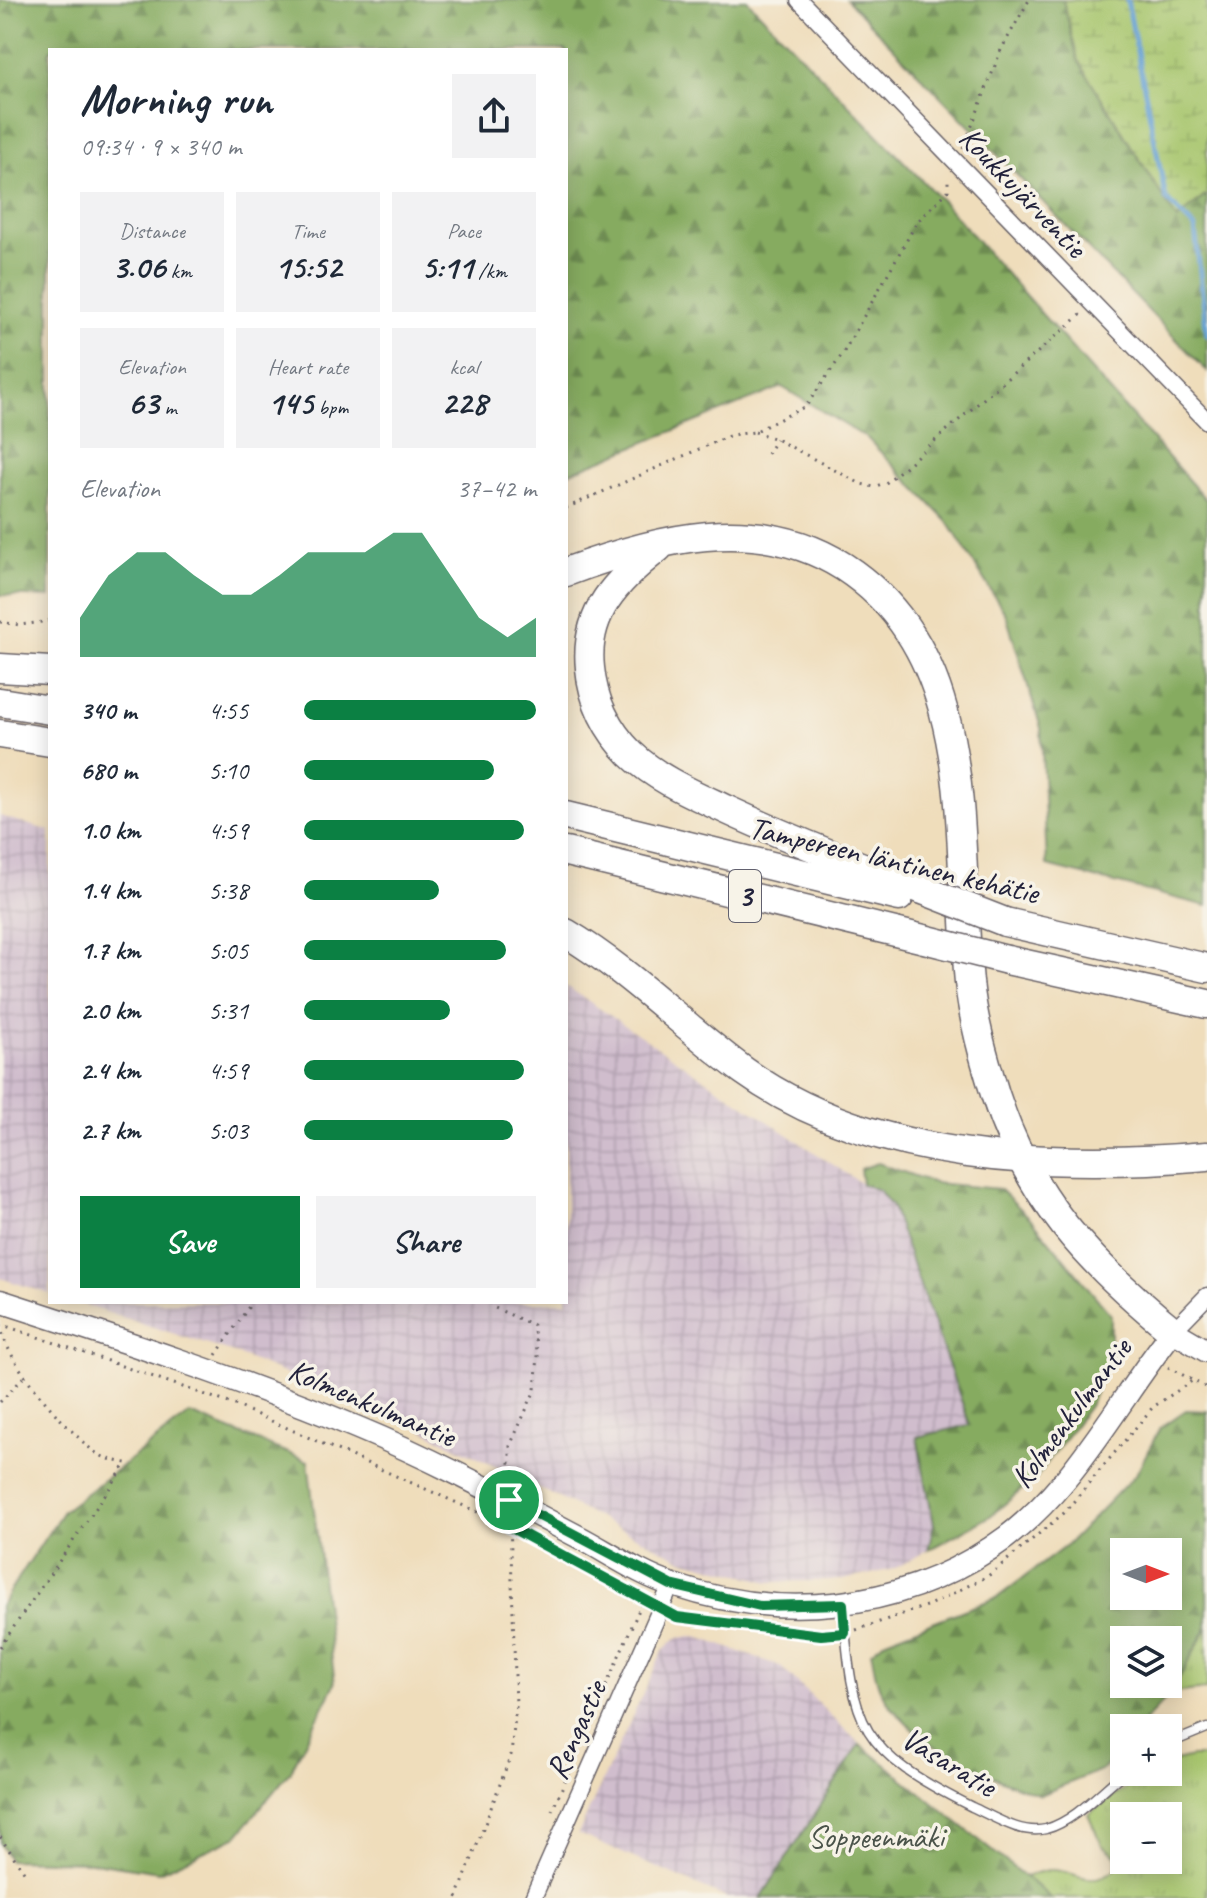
<!DOCTYPE html>
<meta charset="utf-8">
<style>
body{margin:0;font-family:Caveat,sans-serif;background:#f2f2f3;color:#1f2937;height:100vh;display:flex;flex-direction:column;font-size:30px;white-space:nowrap}
*{box-sizing:border-box;margin:0}
p{font-size:26px;color:#747a83}
.icon{flex:none;width:44px;height:44px;fill:none;stroke:currentColor;stroke-width:2;stroke-linecap:round;stroke-linejoin:round}
.map{position:relative;flex:1;overflow:hidden}
.details{position:absolute;left:48px;top:48px;width:520px;height:1256px;display:flex;flex-direction:column;background:#fff;border-radius:0px;box-shadow:0 4px 20px #0003}
.details>*{flex:none}
.needle{width:52px;rotate:90deg}
.controls{position:absolute;left:1110px;top:1538px;display:grid;gap:16px}
.controls a{display:grid;place-items:center;width:72px;height:72px;border-radius:0px;background:#fff;box-shadow:0 4px 20px #0003;font-size:40px}
.pin{position:absolute;display:grid;place-items:center;width:68px;height:68px;color:#fff;margin:-34px;border:4px solid #fff;border-radius:50%;box-shadow:0 2px 8px #0007}
.round{display:grid;place-items:center;flex:none;width:84px;height:84px;border-radius:0px;background:#f2f2f3}
.head{display:flex;align-items:center;justify-content:space-between;height:136px;padding:0 32px}
h1{font-size:44px;font-weight:700;line-height:60px}
.stats{display:grid;grid-template-columns:repeat(3,1fr);gap:12px;height:136px;padding:8px 32px}
.stats div{display:grid;align-content:center;border-radius:0px;background:#f2f2f3;text-align:center}
.stats b{font-size:34px;font-weight:700}
.stats small{font-size:22px;font-weight:400}
.stats p{font-size:22px}
.chart{height:224px;padding:16px 32px}
.chart p{display:flex;justify-content:space-between}
.chart svg{width:100%;height:144px;margin-top:8px;fill:#0b8043;opacity:.7}
.cta{display:flex;gap:16px;margin-top:auto;padding:16px 32px}
.cta a{flex:1;height:92px;border-radius:0px;background:#0b8043;color:#fff;font-size:32px;font-weight:700;line-height:92px;text-align:center}
.cta a+a{background:#f2f2f3;color:#1f2937}
ul{padding:0 32px;list-style:none;font-size:26px}
li{display:grid;grid-template-columns:128px 96px 1fr;align-items:center;height:60px}
li i{height:20px;border-radius:10px;background:#0b8043}
.map>svg:first-child{display:block}
</style>
<div class="map">
<svg width="1207" height="1898" viewBox="0 0 1207 1898">
<defs>
<pattern id="industrial-grid" width="8" height="8" patternUnits="userSpaceOnUse" patternTransform="scale(2)"><rect width="8" height="8" fill="#d0bdcd"/><path d="M0 4h8M4 0v8" fill="none" stroke="#b2a2b1"/></pattern>
<pattern id="grass-tufts" width="24" height="20" patternUnits="userSpaceOnUse" patternTransform="scale(2)"><rect width="24" height="20" fill="#a8c66e"/><path d="M3 7l-1-3M5 7V3M7 7l1-3M15 17l-1-3M17 17v-4M19 17l1-3" fill="none" stroke="#90aa60"/></pattern>
<pattern id="forest-firs" width="22" height="20" patternUnits="userSpaceOnUse" patternTransform="scale(2)"><rect width="22" height="20" fill="#86ab61"/><path d="M5 1l3.5 6h-7zM16 11l3.5 6h-7z" fill="#6d8b51"/></pattern>
<pattern id="wetland-marsh" width="20" height="14" patternUnits="userSpaceOnUse" patternTransform="scale(2)"><rect width="20" height="14" fill="#a8c66e"/><path d="M1 5h8M5 5V1M11 12h8M15 12V8" fill="none" stroke="#90aa60"/></pattern>
</defs>
<rect width="100%" height="100%" fill="#f7f3e8"/>
<filter id="ink" filterUnits="userSpaceOnUse"><feTurbulence type="fractalNoise" baseFrequency=".0125" numOctaves="2"/><feDisplacementMap in="SourceGraphic" scale="16" xChannelSelector="R" yChannelSelector="G"/><feConvolveMatrix kernelMatrix="1 2 1 2 8 2 1 2 1" color-interpolation-filters="sRGB"/></filter>
<filter id="wash" filterUnits="userSpaceOnUse"><feTurbulence type="fractalNoise" baseFrequency=".006" numOctaves="4" result="noise"/><feDisplacementMap in="SourceGraphic" scale="32" xChannelSelector="R" yChannelSelector="G"/><feGaussianBlur stdDeviation="1.8" result="paint"/><feColorMatrix in="noise" values="0 0 0 0 0 0 0 0 0 0 0 0 0 0 0 0 0 1.4 0 .05"/><feComposite in="paint" operator="in"/></filter>
<g filter="url(#wash)">
<rect width="100%" height="100%" fill="#efddbb"/>
<g fill="url(#industrial-grid)">
<polygon points="0,816 50,831 50,1294 0,1278"/>
<polygon points="566,986 862,1184 879,1190 892,1207 970,1425 917,1437 934,1524 928,1550 894,1569 843,1580 769,1582 681,1559 414,1426 234,1353 75,1302 566,1302"/>
<polygon points="695,1636 780,1666 860,1744 761,1898 727,1898 578,1834 663,1650 676,1638"/>
</g>
<g fill="url(#grass-tufts)" stroke="#657454" stroke-width="2" fill-rule="evenodd">
<polygon points="1207,1627 1207,1689 1171,1693"/>
<path d="M1191,1757H1207V1898H1051L1025,1877C1032,1875 1042,1870 1050,1870C1076,1869 1087,1890 1116,1869V1856L1102,1845L1088,1814L1149,1772H1168V1763ZM1124,1816H1168V1860H1124Z"/>
</g>
<g fill="url(#forest-firs)" stroke="#54664e" stroke-width="2" fill-rule="evenodd">
<polygon points="0,0 747,0 942,201 1207,501 1207,906 1047,866 1041,728 1006,615 948,522 868,439 782,387 566,474 566,50 50,50 50,597 0,595"/>
<polygon points="847,0 1063,0 1078,60 1178,219 1207,194 1207,371"/>
<polygon points="878,1163 934,1183 1000,1189 1032,1220 1111,1315 1111,1358 1089,1406 1036,1478 989,1517 928,1550 934,1524 917,1437 970,1425 892,1207 879,1190 862,1184 860,1169"/>
<path d="M1186,1410L1207,1411V1627L1171,1693L1138,1728H1124V1745L1104,1769L1040,1795C983,1773 911,1747 880,1689C875,1679 874,1663 871,1652L886,1640L998,1597L1067,1545L1136,1474L1160,1428ZM1124,1552H1168V1596H1124ZM1168,1640V1684H1124V1640Z"/>
<polygon points="190,1414 308,1461 335,1684 290,1772 236,1837 159,1872 94,1862 9,1860 0,1843 0,1606 63,1511"/>
<polygon points="860,1744 1025,1877 1051,1898 761,1898"/>
</g>
<polygon fill="url(#wetland-marsh)" stroke="#657454" stroke-width="2" points="1063,0 1207,0 1207,194 1177,220 1078,60"/>
<g fill="none" stroke-linecap="round" stroke-linejoin="round">
<polyline stroke="#629fd3" stroke-width="5" points="1127,0 1166,199 1195,228 1207,335"/>
</g>
</g>
<g filter="url(#ink)">
<g fill="none" stroke-linecap="round" stroke-linejoin="round">
<defs>
<g id="lane">
<path d="M843,1604C853,1729 858,1750 972,1807C994,1817 1021,1835 1046,1829C1075,1821 1102,1790 1125,1772"/>
<polyline points="1168,1744 1207,1728"/>
</g>
<g id="street">
<polyline points="799,0 1207,421"/>
<polyline points="1173,1331 1207,1296"/>
<polyline points="533,1898 671,1585"/>
</g>
<path id="secondary" d="M0,1301C121,1340 241,1379 358,1428C433,1459 505,1498 577,1536C608,1552 640,1575 673,1585C780,1621 896,1611 991,1548C1071,1496 1115,1404 1173,1331L1207,1351"/>
<g id="highway">
<path d="M658,548C617,580 584,613 590,668C593,702 607,730 631,754C657,779 693,794 725,809C790,839 856,865 923,890"/>
<path d="M566,572C655,539 757,511 844,567C982,657 955,840 969,982C973,1020 984,1058 995,1094C1028,1198 1090,1264 1173,1331"/>
<polyline points="0,668 50,671"/>
<polyline points="0,702 50,710"/>
<polyline points="0,734 50,742"/>
<polyline points="566,816 899,897"/>
<polyline points="566,852 924,939"/>
<polyline points="1005,922 1207,968"/>
<path d="M566,933C630,971 684,1027 744,1071C872,1163 1055,1169 1207,1156"/>
<polyline points="1007,960 1207,1004"/>
</g>
</defs>
<use href="#lane" stroke="#6a6368" stroke-width="11"/>
<use href="#street" stroke="#6a6368" stroke-width="19"/>
<use href="#secondary" stroke="#6a6368" stroke-width="25"/>
<use href="#highway" stroke="#6a6368" stroke-width="31"/>
<g stroke="#6a6368" stroke-width="3" stroke-dasharray="2 6" stroke-linecap="butt">
<polyline points="963,149 1001,50 1029,0"/>
<polyline points="755,432 776,439 861,484 874,487 887,482 1083,313"/>
<polyline points="767,454 776,439"/>
<polyline points="566,508 731,435 754,432 806,406 842,355 917,222 948,191 948,176"/>
<polyline points="0,622 20,625 50,621"/>
<polyline points="490,1302 495,1308 533,1325 538,1356 535,1390 510,1446 510,1481"/>
<polyline points="0,1324 235,1405 489,1517 647,1600"/>
<polyline points="216,1355 252,1302"/>
<polyline points="1168,1367 1207,1388"/>
<polyline points="0,1402 25,1376"/>
<polyline points="674,1615 714,1623 833,1634"/>
<polyline points="856,1630 929,1605 988,1576 1064,1513 1153,1407 1192,1381"/>
<path d="M0,1647L127,1463C114,1461 102,1458 92,1450C64,1426 4,1361 1,1325"/>
<polyline points="552,1811 644,1598"/>
<polyline points="0,1837 25,1873"/>
<polyline points="457,1898 511,1755 516,1707 510,1520"/>
</g>
<use href="#lane" stroke="#fff" stroke-width="8"/>
<use href="#street" stroke="#fff" stroke-width="16"/>
<use href="#secondary" stroke="#fff" stroke-width="22"/>
<use href="#highway" stroke="#fff" stroke-width="28"/>
<defs>
<g id="highway-bridge">
<polyline points="923,890 1005,922"/>
<polyline points="924,939 1007,960"/>
</g>
</defs>
<use href="#highway-bridge" stroke="#6a6368" stroke-width="31" stroke-linecap="butt"/>
<use href="#highway-bridge" stroke="#fff" stroke-width="28"/>
</g>
</g>
<g fill="none" stroke-linecap="round" stroke-linejoin="round" filter="url(#ink)">
<defs>
<polygon id="route" points="509,1500 671,1585 760,1606 843,1604 845,1633 821,1635 677,1617 510,1527"/>
</defs>
<use href="#route" stroke="#fff" stroke-width="16"/>
<use href="#route" stroke="#0b8043" stroke-width="10"/>
</g>
<g text-anchor="middle" dominant-baseline="central" stroke-width="7" stroke-linejoin="round" paint-order="stroke">
<rect fill="#f7f3e8" stroke="#62616f" stroke-width="2" x="729" y="870" width="32" height="52" rx="6"/>
<g font-size="30" font-weight="bold" fill="#22223b">
<text x="745" y="896">3</text>
</g>
<g font-size="32" fill="#22223b" stroke="#f7f3e8">
<text transform="translate(1023 192) rotate(46)">Koukkujärventie</text>
<text transform="translate(894 860) rotate(13)">Tampereen läntinen kehätie</text>
<text transform="translate(372 1403) rotate(23)">Kolmenkulmantie</text>
<text transform="translate(1071 1413) rotate(-53)">Kolmenkulmantie</text>
<text transform="translate(576 1730) rotate(-66)">Rengastie</text>
<text transform="translate(949 1762) rotate(31)">Vasaratie</text>
</g>
<g font-size="32" fill="#4a534a" stroke="#f7f3e8">
<text x="876" y="1836">Soppeenmäki</text>
</g>
</g>
</svg>
<div class="controls">
<a><svg class="needle" viewBox="-14 -14 28 28"><path d="M0-13l5 13h-10z" fill="#e53935"/><path d="M0 13l5-13h-10z" fill="#747a83"/></svg></a>
<a><svg class="icon" aria-label="layers" viewBox="0 0 24 24"><path d="M12 4l9 5-9 5-9-5zM3 14l9 5 9-5"/></svg></a>
<a>+</a>
<a>−</a>
</div>
<div class="pin" style="left:509px;top:1500px;background:#1e9e55"><svg class="icon" aria-label="arrive" viewBox="0 0 24 24"><path d="M6 21V4h12l-3 4 3 4H6"/></svg></div>
<section class="details">
<div class="head"><div><h1>Morning run</h1><p>09:34 · 9 × 340 m</p></div><a class="round"><svg class="icon" aria-label="share" viewBox="0 0 24 24"><path d="M12 15V3M7 8l5-5 5 5M5 13v7h14v-7"/></svg></a></div>
<div class="stats">
<div><p>Distance</p><b>3.06<small> km</small></b></div>
<div><p>Time</p><b>15:52</b></div>
<div><p>Pace</p><b>5:11<small> /km</small></b></div>
</div>
<div class="stats">
<div><p>Elevation</p><b>63<small> m</small></b></div>
<div><p>Heart rate</p><b>145<small> bpm</small></b></div>
<div><p>kcal</p><b>228</b></div>
</div>
<div class="chart"><p><span>Elevation</span>37–42 m</p>
<svg viewBox="0 0 160 44" preserveAspectRatio="none"><path d="M0 44V32L10 19L20 12L30 12L40 19L50 25L60 25L70 19L80 12L90 12L100 12L110 6L120 6L130 19L140 32L150 38L160 32V44z"/></svg>
</div>
<ul>
<li><b>340 m</b>4:55<i style="width:100%"></i></li>
<li><b>680 m</b>5:10<i style="width:82%"></i></li>
<li><b>1.0 km</b>4:59<i style="width:95%"></i></li>
<li><b>1.4 km</b>5:38<i style="width:58%"></i></li>
<li><b>1.7 km</b>5:05<i style="width:87%"></i></li>
<li><b>2.0 km</b>5:31<i style="width:63%"></i></li>
<li><b>2.4 km</b>4:59<i style="width:95%"></i></li>
<li><b>2.7 km</b>5:03<i style="width:90%"></i></li>
</ul>
<div class="cta"><a>Save</a><a>Share</a></div>
</section>
</div>
